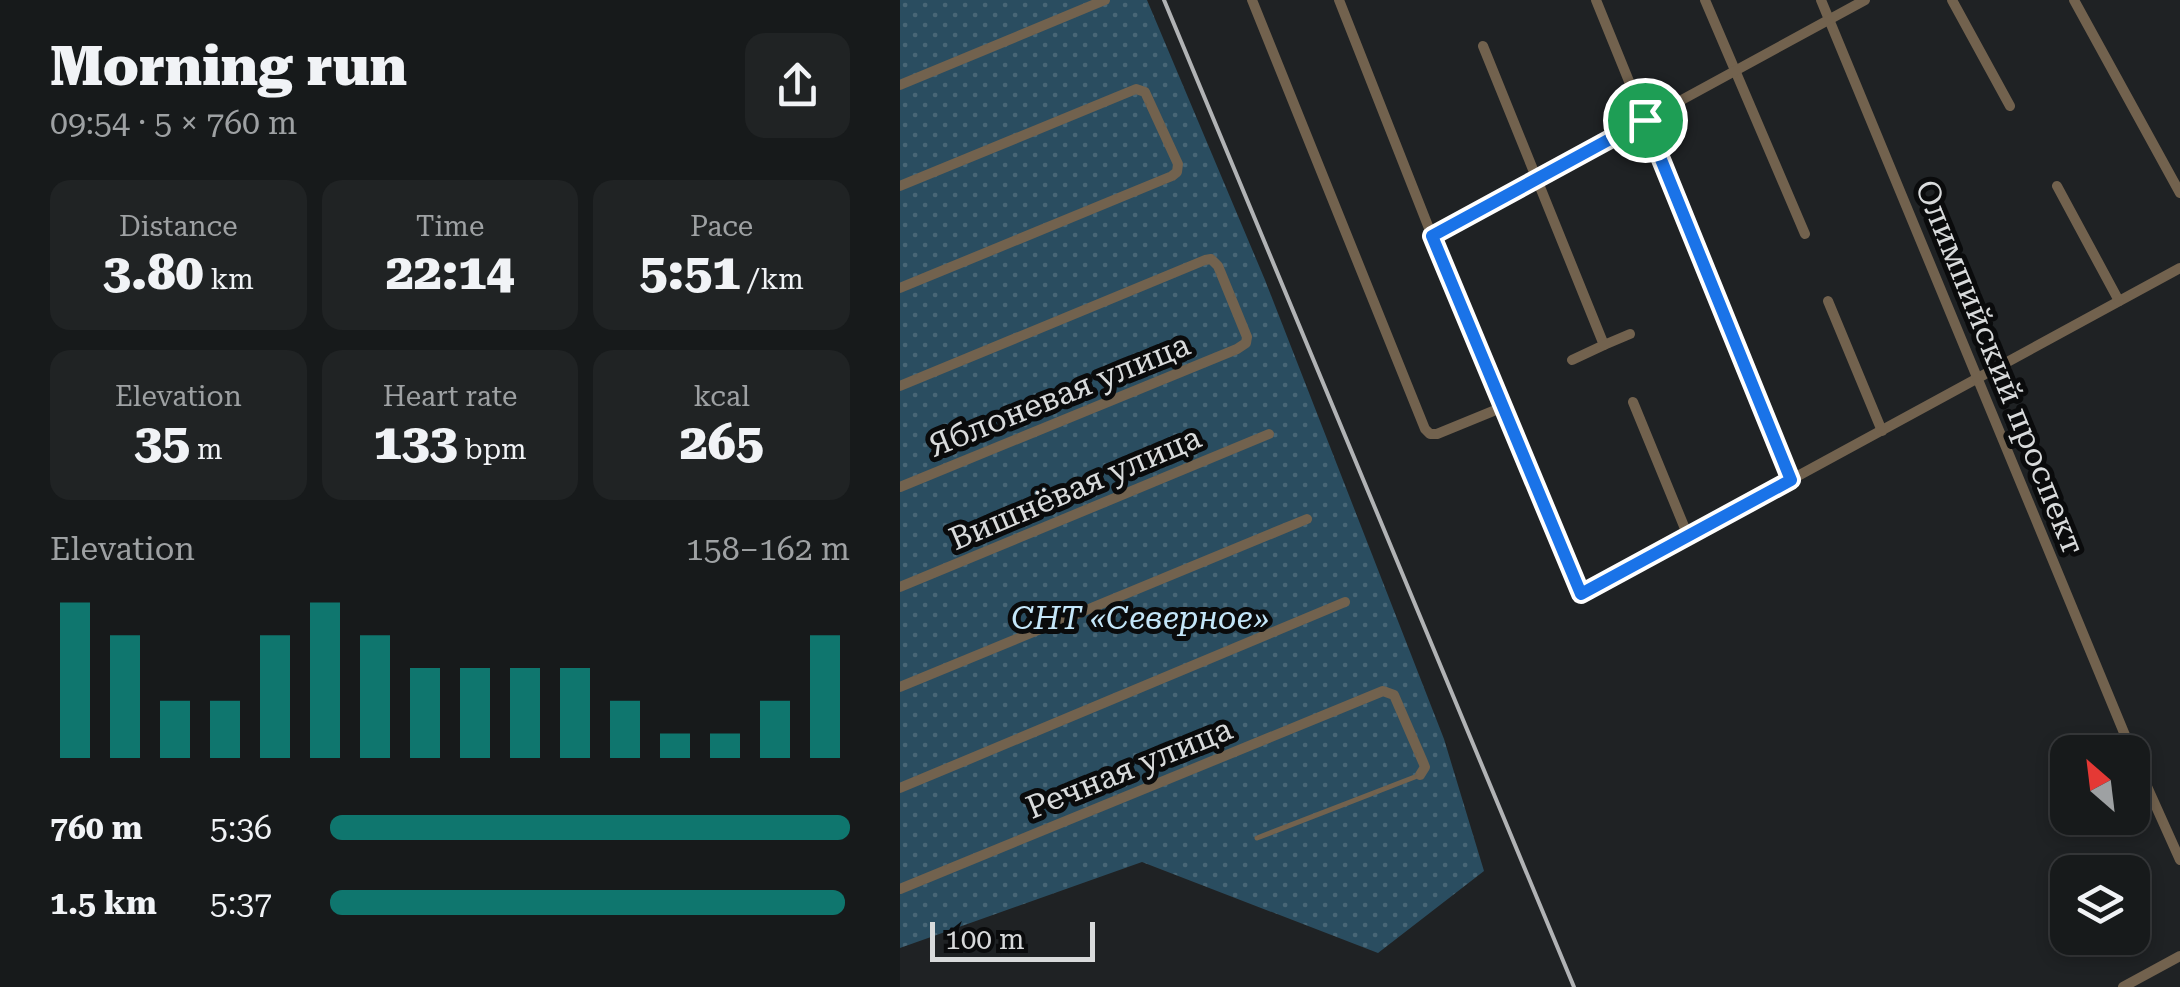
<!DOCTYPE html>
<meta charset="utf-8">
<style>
body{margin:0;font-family:"Roboto Serif",serif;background:#202324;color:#f1f3f6;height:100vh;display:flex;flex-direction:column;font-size:38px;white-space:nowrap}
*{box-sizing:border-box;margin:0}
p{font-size:32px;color:#9ea1a3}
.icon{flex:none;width:55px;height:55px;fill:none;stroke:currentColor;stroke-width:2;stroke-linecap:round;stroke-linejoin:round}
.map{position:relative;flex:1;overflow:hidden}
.side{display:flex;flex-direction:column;background:#171a1b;width:900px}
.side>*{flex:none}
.needle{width:65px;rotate:332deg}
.tools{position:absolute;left:1150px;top:735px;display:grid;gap:20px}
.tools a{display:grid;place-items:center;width:100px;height:100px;border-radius:20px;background:#171a1b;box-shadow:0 5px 15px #0003,0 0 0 2px #36383a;font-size:50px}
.scale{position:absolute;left:30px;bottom:25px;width:165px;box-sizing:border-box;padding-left:10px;border:5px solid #d8dadb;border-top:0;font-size:28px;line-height:35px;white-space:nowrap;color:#d8dadb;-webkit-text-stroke:8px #0a0b0c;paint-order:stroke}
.pin{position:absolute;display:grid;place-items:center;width:85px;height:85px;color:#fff;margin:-42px;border:5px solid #fff;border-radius:50%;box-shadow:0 2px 10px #0007}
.round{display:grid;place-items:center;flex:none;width:105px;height:105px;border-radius:20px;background:#202324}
.head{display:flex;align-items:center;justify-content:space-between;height:170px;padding:0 50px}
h1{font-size:55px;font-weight:800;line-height:75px}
.stats{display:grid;grid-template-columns:repeat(3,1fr);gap:15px;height:170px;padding:10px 50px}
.stats div{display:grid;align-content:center;border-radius:20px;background:#202324;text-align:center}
.stats b{font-size:50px;font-weight:800}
.stats small{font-size:28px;font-weight:400}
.stats p{font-size:28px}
.chart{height:280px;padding:20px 50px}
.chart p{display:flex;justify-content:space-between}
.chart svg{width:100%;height:180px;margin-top:10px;stroke:#0f766e;stroke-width:6}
ul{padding:0 50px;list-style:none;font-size:32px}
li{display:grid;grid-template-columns:160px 120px 1fr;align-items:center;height:75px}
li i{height:25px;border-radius:12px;background:#0f766e}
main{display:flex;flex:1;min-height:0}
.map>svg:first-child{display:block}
</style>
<main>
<section class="side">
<div class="head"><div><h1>Morning run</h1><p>09:54 · 5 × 760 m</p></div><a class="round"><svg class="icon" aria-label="share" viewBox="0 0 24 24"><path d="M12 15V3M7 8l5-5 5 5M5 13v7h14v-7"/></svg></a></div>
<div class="stats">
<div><p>Distance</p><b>3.80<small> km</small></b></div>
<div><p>Time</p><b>22:14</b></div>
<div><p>Pace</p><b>5:51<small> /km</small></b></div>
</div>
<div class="stats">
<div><p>Elevation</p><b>35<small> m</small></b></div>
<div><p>Heart rate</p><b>133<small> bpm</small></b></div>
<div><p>kcal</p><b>265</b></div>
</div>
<div class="chart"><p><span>Elevation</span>158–162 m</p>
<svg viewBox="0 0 160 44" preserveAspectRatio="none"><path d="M5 44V6M15 44V14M25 44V30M35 44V30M45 44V14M55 44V6M65 44V14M75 44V22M85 44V22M95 44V22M105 44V22M115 44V30M125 44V38M135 44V38M145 44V30M155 44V14"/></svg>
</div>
<ul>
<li><b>760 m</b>5:36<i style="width:100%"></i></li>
<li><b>1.5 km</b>5:37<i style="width:99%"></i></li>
</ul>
</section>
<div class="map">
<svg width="1280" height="987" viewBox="0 0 1280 987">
<defs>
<pattern id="park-dots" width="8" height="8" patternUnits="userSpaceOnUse" patternTransform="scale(2.5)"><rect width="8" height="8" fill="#2a4d60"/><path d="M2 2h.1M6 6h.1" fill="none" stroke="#486676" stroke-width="1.8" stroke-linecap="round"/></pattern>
</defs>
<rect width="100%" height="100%" fill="#1f2224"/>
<polygon fill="url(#park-dots)" points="0,0 247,0 365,280 544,739 584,871 478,953 242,862 0,948"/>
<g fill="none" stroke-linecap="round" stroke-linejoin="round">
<polyline stroke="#72624e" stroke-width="5" points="357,838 520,775"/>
<g stroke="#72624e" stroke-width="10">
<polyline points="352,0 525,429 530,434 537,434 603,407"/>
<polyline points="439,0 532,236 681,594 1280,268"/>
<polyline points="696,0 891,480"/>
<polyline points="805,0 905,234"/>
<polyline points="921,0 1232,752"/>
<polyline points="1052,0 1110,106"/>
<polyline points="1174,0 1280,193"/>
<polyline points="583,46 704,345 672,360"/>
<polyline points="0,85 205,0"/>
<polyline points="0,186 236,89 245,92 278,164 277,172 272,176 0,288"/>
<polyline points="1157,186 1219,301"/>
<polyline points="532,236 965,0"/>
<polyline points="928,301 982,431"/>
<polyline points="704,345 730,334"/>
<polyline points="0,386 305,260 311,259 318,266 347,337 346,343 337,349 0,487"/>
<polyline points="733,402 788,536"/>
<polyline points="0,587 369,434"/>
<polyline points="0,687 407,519"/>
<polyline points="1232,753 1280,860"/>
<polyline points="0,788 445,602"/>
<polyline points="0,889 483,691 494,695 523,762 525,767 520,775"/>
<polyline points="1223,987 1280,956"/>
</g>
<polyline stroke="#b1b3b5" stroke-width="4" points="264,0 674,987"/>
</g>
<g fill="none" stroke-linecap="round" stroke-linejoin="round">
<defs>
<polygon id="route" points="745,120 891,480 681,594 532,236"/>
</defs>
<use href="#route" stroke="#fff" stroke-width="20"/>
<use href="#route" stroke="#1a73e8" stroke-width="12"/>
</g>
<g text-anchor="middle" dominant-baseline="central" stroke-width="10" stroke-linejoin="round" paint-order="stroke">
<g font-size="32" fill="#d8dadb" stroke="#0a0b0c">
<text transform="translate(1100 367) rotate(68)">Олимпийский проспект</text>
<text transform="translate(159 395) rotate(-22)">Яблоневая улица</text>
<text transform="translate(175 488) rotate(-23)">Вишнёвая улица</text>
<text transform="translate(229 768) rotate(-22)">Речная улица</text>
</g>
<g font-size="32" font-style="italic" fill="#c4e6f9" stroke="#0a0b0c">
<text x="240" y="618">СНТ «Северное»</text>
</g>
</g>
</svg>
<div class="tools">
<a><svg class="needle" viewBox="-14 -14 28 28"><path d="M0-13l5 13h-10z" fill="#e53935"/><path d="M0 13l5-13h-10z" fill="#9ea1a3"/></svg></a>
<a><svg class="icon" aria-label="layers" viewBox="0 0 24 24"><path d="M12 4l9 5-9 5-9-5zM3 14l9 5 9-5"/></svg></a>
</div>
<div class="scale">100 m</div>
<div class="pin" style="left:745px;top:120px;background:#1e9e55"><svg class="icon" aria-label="arrive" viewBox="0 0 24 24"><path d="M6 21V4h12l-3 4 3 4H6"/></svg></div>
</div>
</main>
